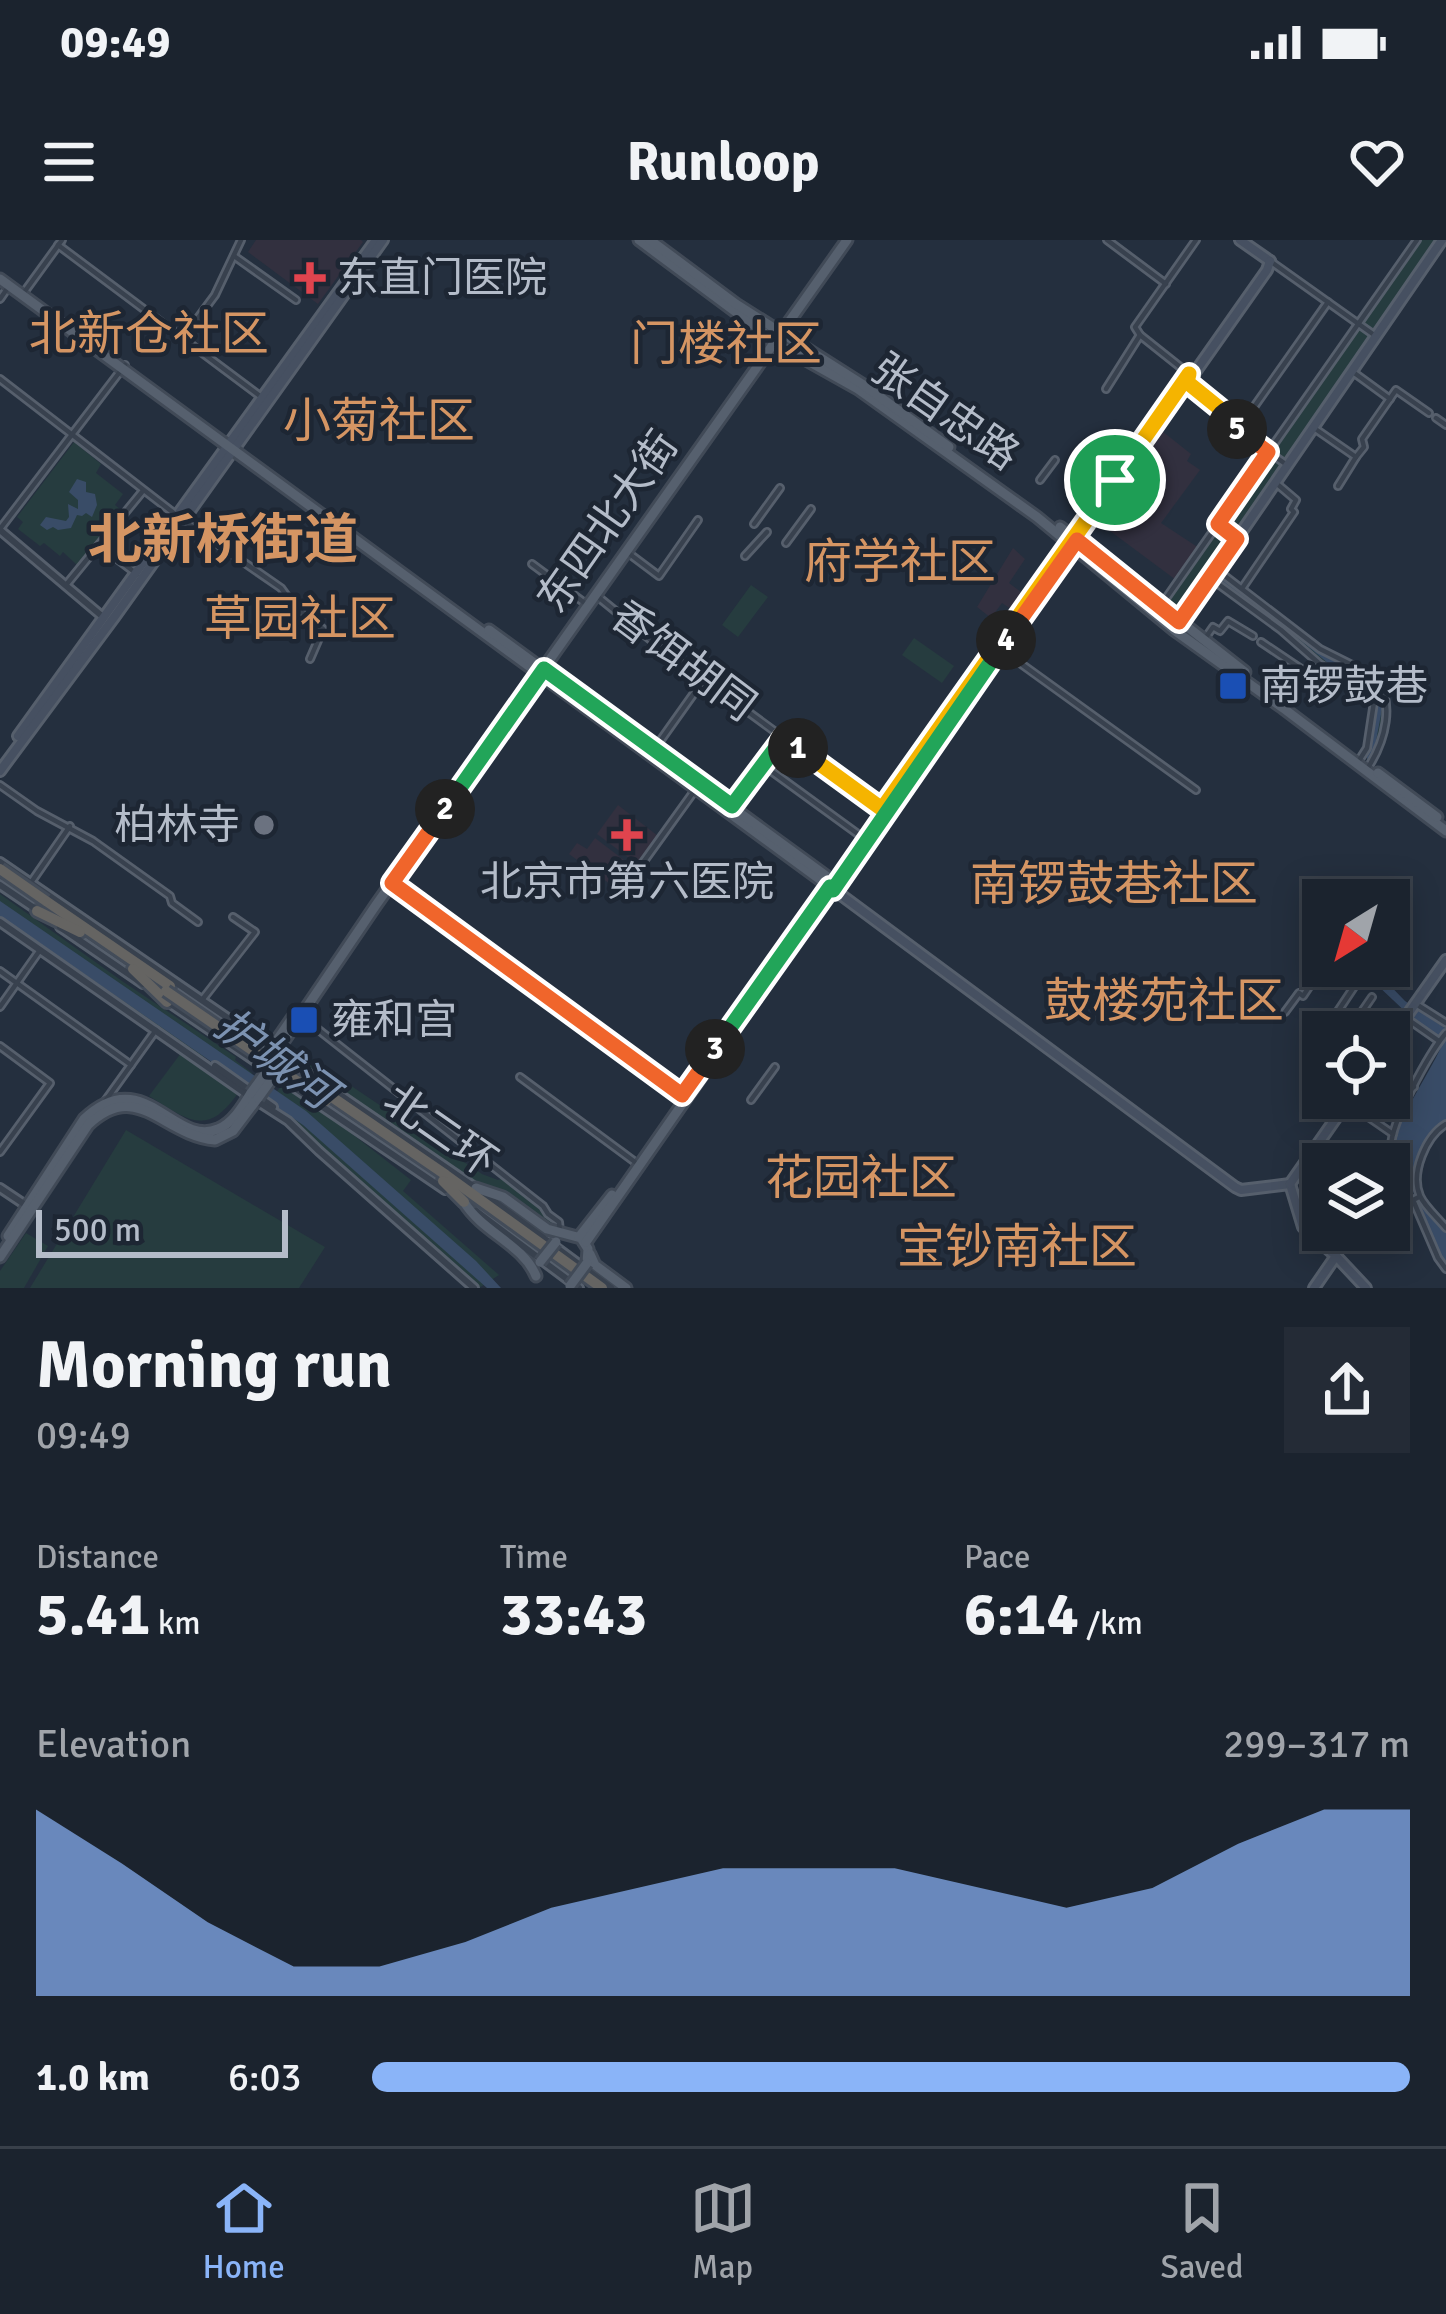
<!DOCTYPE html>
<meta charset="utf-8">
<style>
body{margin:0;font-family:Signika,"Noto Sans SC",sans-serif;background:#242b36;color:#f1f3f6;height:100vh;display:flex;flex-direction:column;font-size:45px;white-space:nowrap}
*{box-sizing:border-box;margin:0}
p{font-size:39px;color:#a0a4aa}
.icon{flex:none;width:66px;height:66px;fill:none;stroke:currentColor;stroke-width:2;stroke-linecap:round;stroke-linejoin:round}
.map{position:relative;height:1048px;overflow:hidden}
.details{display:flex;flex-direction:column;background:#1b232e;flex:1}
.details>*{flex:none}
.needle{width:78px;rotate:217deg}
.fabs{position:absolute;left:1302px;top:639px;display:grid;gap:24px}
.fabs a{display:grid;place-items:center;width:108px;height:108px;border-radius:0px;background:#1b232e;box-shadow:0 6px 30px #0003,0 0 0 3px #39404a;font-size:60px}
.scale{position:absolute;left:36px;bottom:30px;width:252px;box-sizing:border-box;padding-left:12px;border:6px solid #b4bcc9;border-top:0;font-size:33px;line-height:42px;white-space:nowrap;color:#b4bcc9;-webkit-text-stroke:9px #1d2633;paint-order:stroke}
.pin{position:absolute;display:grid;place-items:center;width:102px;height:102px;color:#fff;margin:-51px;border:6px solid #fff;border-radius:50%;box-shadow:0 3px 12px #0007}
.km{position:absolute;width:60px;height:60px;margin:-30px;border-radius:50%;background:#222;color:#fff;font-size:33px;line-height:60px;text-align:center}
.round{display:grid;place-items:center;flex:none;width:126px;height:126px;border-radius:0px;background:#242b36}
.overview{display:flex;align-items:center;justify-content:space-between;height:204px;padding:0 36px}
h1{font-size:66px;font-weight:700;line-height:90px}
.figures{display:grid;grid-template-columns:repeat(3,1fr);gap:18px;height:204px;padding:12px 36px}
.figures div{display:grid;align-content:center}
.figures b{font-size:60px;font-weight:700}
.figures small{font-size:33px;font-weight:400}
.figures p{font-size:33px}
.chart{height:336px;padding:24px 36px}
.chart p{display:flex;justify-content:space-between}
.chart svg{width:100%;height:216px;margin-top:12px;fill:#8ab4f8;opacity:.7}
ul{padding:0 36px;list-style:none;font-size:39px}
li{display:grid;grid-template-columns:192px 144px 1fr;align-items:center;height:90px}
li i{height:30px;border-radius:15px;background:#8ab4f8}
.status{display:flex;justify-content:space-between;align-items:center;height:84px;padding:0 60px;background:#1b232e;direction:ltr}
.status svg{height:33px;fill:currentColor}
header{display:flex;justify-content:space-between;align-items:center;height:156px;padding:0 36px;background:#1b232e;font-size:54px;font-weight:700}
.dock{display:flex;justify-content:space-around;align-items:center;height:168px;border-top:3px solid #39404a;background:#1b232e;font-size:33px;color:#a0a4aa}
.dock a{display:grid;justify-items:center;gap:6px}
.dock .on{color:#8ab4f8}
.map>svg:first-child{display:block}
</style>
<div class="status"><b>09:49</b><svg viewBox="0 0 49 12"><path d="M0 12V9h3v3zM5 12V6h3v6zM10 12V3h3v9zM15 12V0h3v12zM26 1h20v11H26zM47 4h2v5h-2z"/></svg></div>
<header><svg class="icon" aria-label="menu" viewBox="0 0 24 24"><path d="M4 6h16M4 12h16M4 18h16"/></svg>Runloop<svg class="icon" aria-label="heart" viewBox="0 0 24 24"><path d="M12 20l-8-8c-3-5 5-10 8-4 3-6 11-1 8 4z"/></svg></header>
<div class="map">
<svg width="1446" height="1048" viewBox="0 0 1446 1048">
<rect width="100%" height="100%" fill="#242f3e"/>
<g fill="#32303f">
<polygon points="256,0 361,0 363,2 318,64 248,12"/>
<polygon points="1162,191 1191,214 1187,221 1200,230 1161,283 1199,308 1176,340 1098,282"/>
<polygon points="1013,308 1025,319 1009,343 1028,357 1017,373 1002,363 991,378 977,367"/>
<polygon points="618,565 658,596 637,624 597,594"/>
<polygon points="595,598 641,633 625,655 569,614 577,603 587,609"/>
</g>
<g fill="#263c3f">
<polygon points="1420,0 1435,0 1179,375 1166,365 1166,363"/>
<polygon points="74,202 101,224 96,233 123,254 115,265 121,270 77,325 63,312 60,316 44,303 40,306 18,289 23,282 17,277"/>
<path d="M1220,333C1257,361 1293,394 1333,418C1346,426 1372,432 1380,447C1392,467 1383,500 1371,518L1366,514L1374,459L1361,444L1321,421L1215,341Z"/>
<polygon points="751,345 768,357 738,397 722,385"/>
<polygon points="914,398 954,426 942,443 902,415"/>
<polygon points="0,654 122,741 236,817 235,820 252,833 244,845 205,817 195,815 0,680"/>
<polygon points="289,804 482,934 498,940 505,937 543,966 546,976 557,983 553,988 477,946 283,812"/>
<path d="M181,813L238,853C207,898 188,880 149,856Z"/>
<polygon points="281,846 319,868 411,940 403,951 499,1035 479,1048 324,912 304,890 269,862"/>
<polygon points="126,890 325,1007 299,1048 30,1048"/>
<polygon points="26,993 48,1006 24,1048 0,1048 0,1031"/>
</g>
<g fill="#394c67">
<polygon points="77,239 86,242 86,252 95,254 97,265 92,277 86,273 82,276 77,275 71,288 58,290 53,287 47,290 40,285 46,277 66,281 69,277 68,264 78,269 78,260 69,252"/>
<polygon points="0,661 306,871 476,1021 501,1048 487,1048 303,885 0,676"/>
<path d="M1357,726H1371L1405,761L1446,789V881C1422,890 1406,936 1420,960C1426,971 1438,981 1446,991V1024L1439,1013C1430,990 1420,967 1410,944C1406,933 1394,922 1394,910C1392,885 1434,828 1444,800L1411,777Z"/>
</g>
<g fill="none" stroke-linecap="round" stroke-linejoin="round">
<g stroke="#394c67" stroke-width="6">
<polyline points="1220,341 1256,362"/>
<polyline points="1300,396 1330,421 1374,445 1381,458 1370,517"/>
</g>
<defs>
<g id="minor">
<polyline points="1107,0 1166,44"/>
<polyline points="1196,0 1135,87 1140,95 1189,134 1187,142 1229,176 1235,188 1287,225"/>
<polyline points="58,5 260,156"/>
<polyline points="234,16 296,60"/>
<polyline points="1270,21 1377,97"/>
<polyline points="25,51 62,0"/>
<polyline points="0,59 9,46"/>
<polyline points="184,97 215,55 241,0"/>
<polyline points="1353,132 1390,159"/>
<polyline points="0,139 175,274"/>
<polyline points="1106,149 1140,95"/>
<polyline points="1229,176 1242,184 1328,62"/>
<polyline points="1436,178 1446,185"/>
<polyline points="1314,188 1356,217 1338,246"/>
<polyline points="1356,217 1364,207 1362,199 1396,150 1429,173"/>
<polyline points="1040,240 1055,220"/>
<polyline points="184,281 281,348 294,366 323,389 310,419"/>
<polyline points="754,284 780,248"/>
<polyline points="0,289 125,125"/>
<polyline points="786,303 811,269"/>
<polyline points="99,305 137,334"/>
<polyline points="627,312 659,336 698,280"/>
<polyline points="745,316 767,292"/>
<polyline points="532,324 586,364"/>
<path d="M1217,330L1320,409L1376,437C1395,464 1385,500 1369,526"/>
<polyline points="1210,338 1281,390 1321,425 1353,440 1370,452 1374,462 1367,508 1360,519"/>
<polyline points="66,345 142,252"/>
<polyline points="1243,347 1294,272 1291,269 1296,260 1276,243"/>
<polyline points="597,356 662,409 885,572"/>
<polyline points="1162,364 1417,0"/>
<polyline points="1204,400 1213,387 1220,391 1228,381 1253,396"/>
<polyline points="1261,402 1313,437 1321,425"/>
<polyline points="1002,410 1196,550"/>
<polyline points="653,511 702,442"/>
<polyline points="763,525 862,597"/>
<polyline points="0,545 37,571 93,601 170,656 172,663 198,682"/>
<polyline points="732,565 783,498"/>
<polyline points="639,628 695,550"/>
<polyline points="32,641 70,586"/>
<polyline points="392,643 687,859"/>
<polyline points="0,731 131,825"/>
<polyline points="202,760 255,692 233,677"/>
<polyline points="1416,764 1446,783"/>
<polyline points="0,767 40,710"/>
<polyline points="1285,772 1299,753 1303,756 1323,726"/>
<polyline points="301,776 543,966 548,974 559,982 560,992"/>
<polyline points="1406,778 1439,801"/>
<polyline points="1324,792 1358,741"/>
<polyline points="1348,792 1372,757"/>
<polyline points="0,806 50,843 0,912"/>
<polyline points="1312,810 1322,794"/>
<polyline points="1389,828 1414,847"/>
<polyline points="520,837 635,922"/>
<polyline points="751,860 775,827"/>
<polyline points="1348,863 1393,894"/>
<polyline points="103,864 156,790"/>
<path d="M1446,884C1426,896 1410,933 1420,956C1425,967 1438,978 1446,988"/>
<path d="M1404,944C1402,931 1392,922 1391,908C1390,883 1430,812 1446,793"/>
<polyline points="1419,957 1413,960 1438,1018 1446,1029"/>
</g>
<g id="tertiary">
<polyline points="1218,284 1237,299"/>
<polyline points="0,290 103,377"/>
<polyline points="0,622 476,948 611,1048"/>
<polyline points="0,645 40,672"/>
<polyline points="0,682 249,856"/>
<polyline points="60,687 143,744"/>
<polyline points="168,762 445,950"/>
<polyline points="215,826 273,867"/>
<polyline points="257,861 288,881 319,911 474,1048"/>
<polyline points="0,948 27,966"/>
<polyline points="476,971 579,1048"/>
</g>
<g id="secondary">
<polyline points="1240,0 1270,21"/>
<polyline points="1077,300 1267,30 1270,21"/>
<polyline points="1179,383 1442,0"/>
<polyline points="18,496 376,0"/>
<polyline points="0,531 115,376 383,0"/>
<polyline points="833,649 1235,947 1241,950 1290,944"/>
<polyline points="1389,801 1446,720"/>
<polyline points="1290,944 1303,987 1336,1016 1366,1048"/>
<polyline points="1290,944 1350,858"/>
<polyline points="1314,1048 1336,1016"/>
</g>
<g id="primary">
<polyline points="639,0 783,107 858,149 1037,277 1174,390 1283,468 1446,591"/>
<polyline points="650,0 736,64 862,144 949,207"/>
<polyline points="0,39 833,649"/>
<polyline points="1060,287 1245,432"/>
<polyline points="489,390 833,641"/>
<polyline points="1378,533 1437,577"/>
<polyline points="266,827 272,807 295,774"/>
<polyline points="271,840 277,811 376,665 847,0"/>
<polyline points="476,948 503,957 547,989 581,998 588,1009 587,1023"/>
<path d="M464,962C483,993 523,1004 536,1036"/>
<path d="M8,996L84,879C144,822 174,908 218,889C233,883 243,866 251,853"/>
<polyline points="579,997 612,955"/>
<polyline points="586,1002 1073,304"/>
<polyline points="590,1014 595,1025 626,1048"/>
<path d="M0,1017L88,885C138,838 162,895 215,900L233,891L258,858"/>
</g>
<g id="trunk">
<polyline points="46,661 170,746"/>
<polyline points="37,671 80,692"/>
<polyline points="133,729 167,762"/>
<polyline points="329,855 446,935 602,1048"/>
<polyline points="443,941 464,962"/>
</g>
</defs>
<use href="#minor" stroke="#565f6c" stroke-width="10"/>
<use href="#tertiary" stroke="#565f6c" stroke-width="12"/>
<use href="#secondary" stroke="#565f6c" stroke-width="14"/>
<use href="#primary" stroke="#414a57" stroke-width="15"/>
<use href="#trunk" stroke="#434c59" stroke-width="16"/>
<use href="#minor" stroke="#38414e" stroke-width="4.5"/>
<use href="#tertiary" stroke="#38414e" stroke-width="6"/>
<use href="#secondary" stroke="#465061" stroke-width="8"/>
<use href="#primary" stroke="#56606e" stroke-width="9"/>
<use href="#trunk" stroke="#656462" stroke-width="10"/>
<defs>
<g id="primary-bridge">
<polyline points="251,853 264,835"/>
<polyline points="258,858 271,840"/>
<polyline points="540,1022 556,1002"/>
<polyline points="570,1046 587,1023"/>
</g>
<g id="trunk-bridge">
<polyline points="0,629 46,661"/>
<polyline points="166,751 326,861"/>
</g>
</defs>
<use href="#primary-bridge" stroke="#414a57" stroke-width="15" stroke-linecap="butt"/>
<use href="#trunk-bridge" stroke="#434c59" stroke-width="16" stroke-linecap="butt"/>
<use href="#primary-bridge" stroke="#56606e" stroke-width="9"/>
<use href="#trunk-bridge" stroke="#656462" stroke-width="10"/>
</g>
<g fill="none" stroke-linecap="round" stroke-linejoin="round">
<defs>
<polyline id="split-1" points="798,508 882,569 1115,240"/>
<polyline id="split-2" points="445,569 544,429 732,566 783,498 798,508"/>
<polyline id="split-3" points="445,569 392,643 682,855 715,809"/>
<polyline id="split-4" points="715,809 830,647 833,650 1006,400"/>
<polyline id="split-5" points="1006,400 1077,300 1179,382 1237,299 1218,284 1268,212 1237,189"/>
<polyline id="split-6" points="1115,240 1189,134 1187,142 1229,176 1237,189"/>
</defs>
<use href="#split-1" stroke="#fff" stroke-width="24"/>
<use href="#split-2" stroke="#fff" stroke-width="24"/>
<use href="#split-3" stroke="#fff" stroke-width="24"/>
<use href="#split-4" stroke="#fff" stroke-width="24"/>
<use href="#split-5" stroke="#fff" stroke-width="24"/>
<use href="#split-6" stroke="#fff" stroke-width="24"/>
<use href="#split-1" stroke="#f5b400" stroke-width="15"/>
<use href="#split-2" stroke="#22a559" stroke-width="15"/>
<use href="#split-3" stroke="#f0652b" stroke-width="15"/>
<use href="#split-4" stroke="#22a559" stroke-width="15"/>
<use href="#split-5" stroke="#f0652b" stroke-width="15"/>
<use href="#split-6" stroke="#f5b400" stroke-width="15"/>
</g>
<g fill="#e0444e" stroke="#1d2633" stroke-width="4.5">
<path d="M304 20h12v12h12v12h-12v12h-12v-12h-12v-12h12z"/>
<path d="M621 577h12v12h12v12h-12v12h-12v-12h-12v-12h12z"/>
</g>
<g fill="#1a4fb4" stroke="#1d2633" stroke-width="4.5">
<rect x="1218" y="431" width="30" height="30" rx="6"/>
<rect x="289" y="765" width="30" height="30" rx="6"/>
</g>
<circle fill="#6b7280" stroke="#1d2633" stroke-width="4.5" cx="264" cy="585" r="12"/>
<g text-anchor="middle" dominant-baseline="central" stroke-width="9" stroke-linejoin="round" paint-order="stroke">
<g font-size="42" fill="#b4bcc9" stroke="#1d2633" text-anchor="start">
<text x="337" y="38">东直门医院</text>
<text x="1260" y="446">南锣鼓巷</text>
<text x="240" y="585" text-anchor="end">柏林寺</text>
<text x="627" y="642" text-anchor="middle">北京市第六医院</text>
<text x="331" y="780">雍和宫</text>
</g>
<g font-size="42" fill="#b4bcc9" stroke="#1d2633">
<text transform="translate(945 172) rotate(35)">张自忠路</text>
<text transform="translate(608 282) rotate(-55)">东四北大街</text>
<text transform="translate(683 421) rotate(37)">香饵胡同</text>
<text transform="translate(440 891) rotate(35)">北二环</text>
</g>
<g font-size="45" font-style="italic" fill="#7c92b1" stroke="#1d2633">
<text transform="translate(275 819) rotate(36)">护城河</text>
</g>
<g font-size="48" fill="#d59563" stroke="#1d2633">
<text x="149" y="94">北新仓社区</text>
<text x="726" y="104">门楼社区</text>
<text x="379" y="181">小菊社区</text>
<text x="900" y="322">府学社区</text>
<text x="300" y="379">草园社区</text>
<text x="1114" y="644">南锣鼓巷社区</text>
<text x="1164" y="761">鼓楼苑社区</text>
<text x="861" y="938">花园社区</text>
<text x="1017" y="1007">宝钞南社区</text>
</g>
<g font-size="54" font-weight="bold" fill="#d59563" stroke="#1d2633">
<text x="223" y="300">北新桥街道</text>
</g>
</g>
</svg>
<div class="fabs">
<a><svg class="needle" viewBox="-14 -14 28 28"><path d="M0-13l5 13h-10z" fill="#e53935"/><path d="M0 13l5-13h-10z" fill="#a0a4aa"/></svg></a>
<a><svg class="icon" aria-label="locate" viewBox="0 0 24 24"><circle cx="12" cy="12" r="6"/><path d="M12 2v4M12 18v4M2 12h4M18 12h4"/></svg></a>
<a><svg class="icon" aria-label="layers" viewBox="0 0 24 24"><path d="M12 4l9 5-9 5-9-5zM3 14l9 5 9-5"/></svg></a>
</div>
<div class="scale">500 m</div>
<div class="pin" style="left:1115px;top:240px;background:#1e9e55"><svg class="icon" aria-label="arrive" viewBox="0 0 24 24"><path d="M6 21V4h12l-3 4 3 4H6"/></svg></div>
<b class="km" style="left:798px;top:508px">1</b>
<b class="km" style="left:445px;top:569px">2</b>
<b class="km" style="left:715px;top:809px">3</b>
<b class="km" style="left:1006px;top:400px">4</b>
<b class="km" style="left:1237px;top:189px">5</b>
</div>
<section class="details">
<div class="overview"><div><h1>Morning run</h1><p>09:49</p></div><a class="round"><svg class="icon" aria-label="share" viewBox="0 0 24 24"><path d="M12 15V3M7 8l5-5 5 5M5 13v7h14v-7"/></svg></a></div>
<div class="figures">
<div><p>Distance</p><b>5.41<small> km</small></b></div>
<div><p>Time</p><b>33:43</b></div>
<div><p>Pace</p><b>6:14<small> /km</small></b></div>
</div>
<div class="chart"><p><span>Elevation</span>299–317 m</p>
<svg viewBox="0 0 160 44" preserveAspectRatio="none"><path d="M0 44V6L10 17L20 29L30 38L40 38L50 33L60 26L70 22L80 18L90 18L100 18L110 22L120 26L130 22L140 13L150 6L160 6V44z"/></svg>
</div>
<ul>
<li><b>1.0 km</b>6:03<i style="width:100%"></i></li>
</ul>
</section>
<nav class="dock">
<a class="on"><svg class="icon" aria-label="home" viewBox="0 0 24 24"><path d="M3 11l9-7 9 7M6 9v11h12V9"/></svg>Home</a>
<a><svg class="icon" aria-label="map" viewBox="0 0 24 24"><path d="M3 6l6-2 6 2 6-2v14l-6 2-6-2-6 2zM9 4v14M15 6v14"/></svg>Map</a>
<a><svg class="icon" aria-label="saved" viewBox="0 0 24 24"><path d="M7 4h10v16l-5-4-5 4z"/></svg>Saved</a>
</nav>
